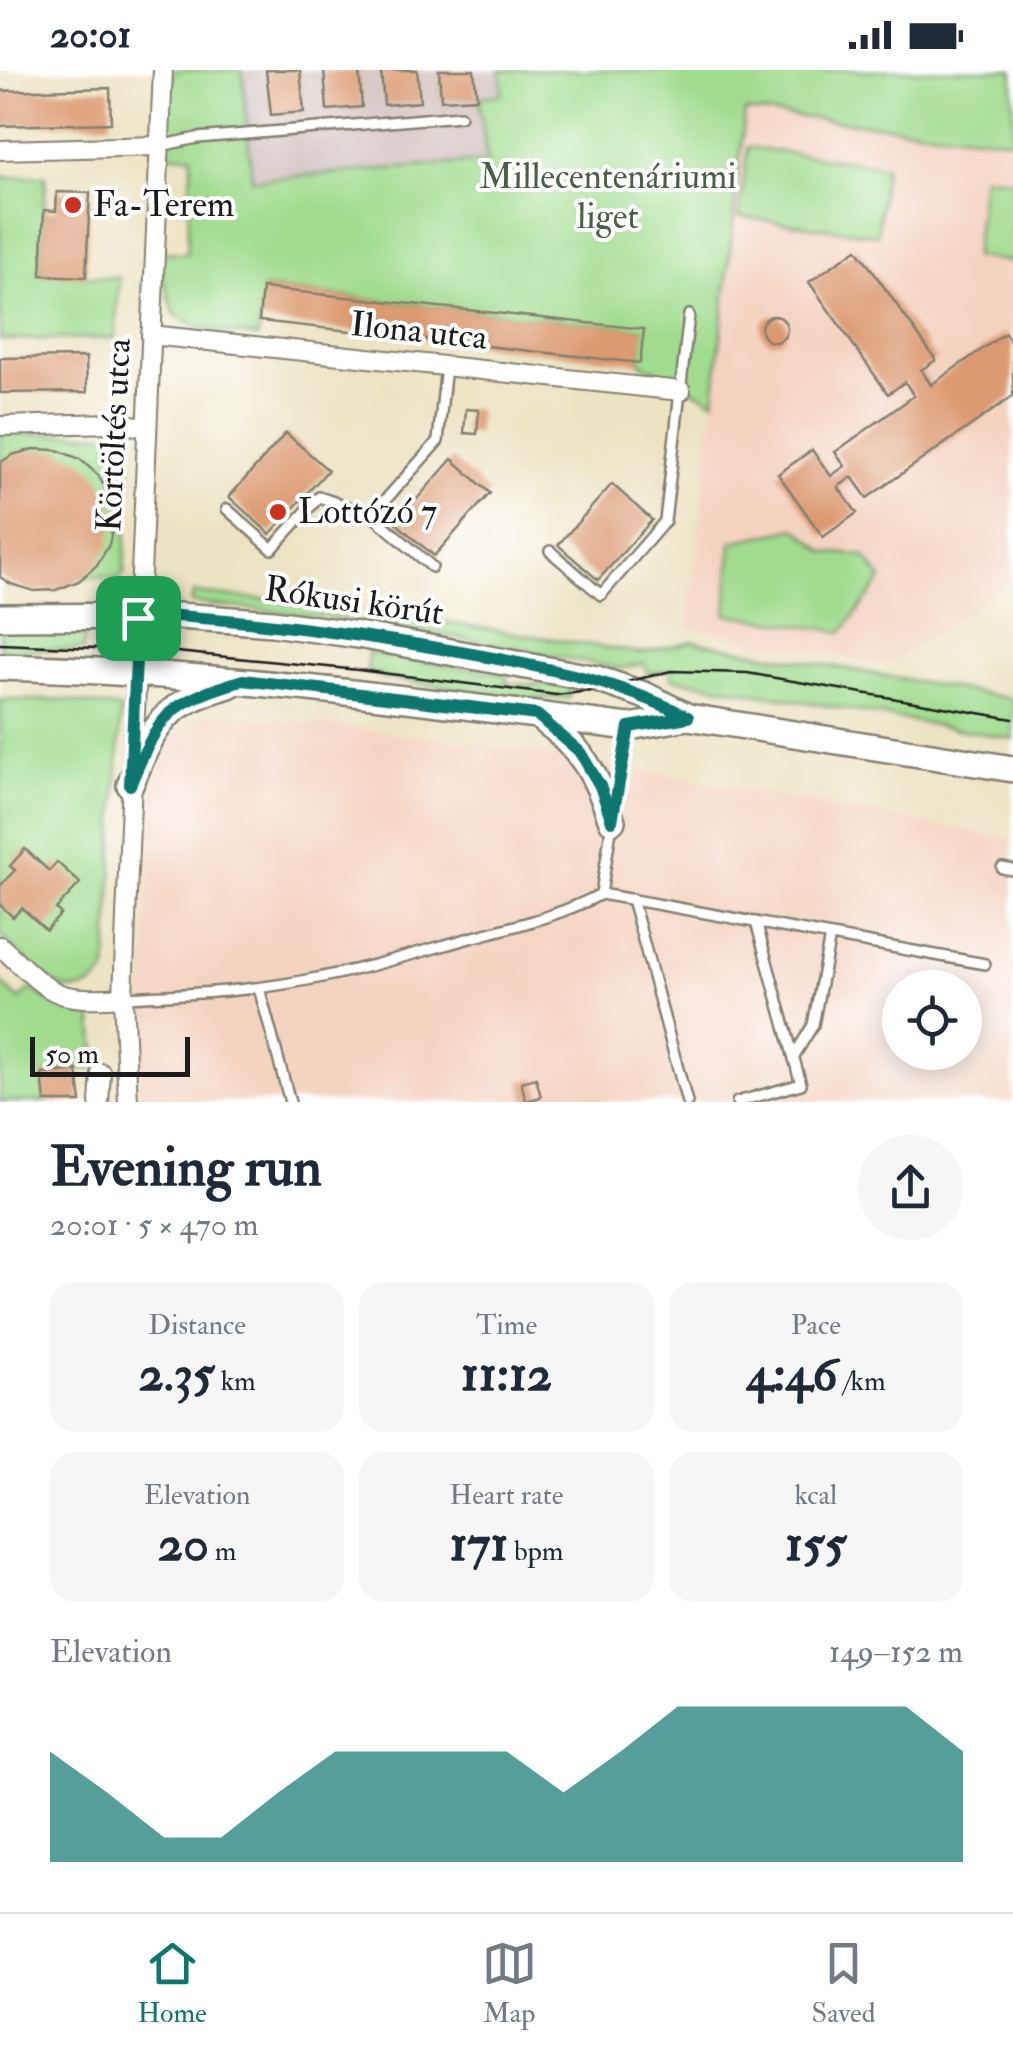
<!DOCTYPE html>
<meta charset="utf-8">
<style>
body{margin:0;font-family:"IM FELL Double Pica",serif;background:#f6f6f7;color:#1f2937;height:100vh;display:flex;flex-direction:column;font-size:38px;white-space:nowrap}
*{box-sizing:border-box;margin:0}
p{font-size:32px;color:#747a83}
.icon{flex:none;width:55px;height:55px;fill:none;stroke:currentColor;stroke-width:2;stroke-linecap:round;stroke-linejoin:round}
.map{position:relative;height:1032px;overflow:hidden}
.drawer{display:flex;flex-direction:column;background:#fff;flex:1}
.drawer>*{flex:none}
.fabs{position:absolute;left:882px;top:900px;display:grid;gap:20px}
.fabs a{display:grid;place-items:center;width:100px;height:100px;border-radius:50%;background:#fff;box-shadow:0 5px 25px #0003;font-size:50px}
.scale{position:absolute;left:30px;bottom:25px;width:160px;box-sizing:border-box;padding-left:10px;border:5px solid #1c1c1c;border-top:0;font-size:28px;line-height:35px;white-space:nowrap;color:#1c1c1c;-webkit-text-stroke:8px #fff;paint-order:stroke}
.pin{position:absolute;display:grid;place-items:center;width:85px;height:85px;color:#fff;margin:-42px;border-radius:20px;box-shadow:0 5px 15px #0006}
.round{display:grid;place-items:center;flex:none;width:105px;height:105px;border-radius:52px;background:#f6f6f7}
.headline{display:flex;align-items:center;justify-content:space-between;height:170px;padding:0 50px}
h1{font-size:55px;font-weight:800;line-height:75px}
.figures{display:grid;grid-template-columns:repeat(3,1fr);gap:15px;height:170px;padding:10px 50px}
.figures div{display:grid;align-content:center;border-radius:25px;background:#f6f6f7;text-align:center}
.figures b{font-size:50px;font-weight:800}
.figures small{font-size:28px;font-weight:400}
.figures p{font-size:28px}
.chart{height:280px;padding:20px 50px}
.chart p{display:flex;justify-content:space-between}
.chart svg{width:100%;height:180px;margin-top:10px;fill:#0f766e;opacity:.7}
.status{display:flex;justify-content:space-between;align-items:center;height:70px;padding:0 50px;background:#fff;direction:ltr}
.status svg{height:28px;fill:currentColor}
.menu{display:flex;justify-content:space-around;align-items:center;height:140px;border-top:2px solid #e0e1e3;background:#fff;font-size:28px;color:#747a83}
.menu a{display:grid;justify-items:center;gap:5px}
.menu .current{color:#0f766e}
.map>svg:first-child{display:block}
</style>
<div class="status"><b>20:01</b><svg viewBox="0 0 49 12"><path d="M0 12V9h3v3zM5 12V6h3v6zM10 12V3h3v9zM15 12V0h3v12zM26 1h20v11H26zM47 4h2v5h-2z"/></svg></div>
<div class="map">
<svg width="1013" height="1032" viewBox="0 0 1013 1032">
<rect width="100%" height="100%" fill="#fff"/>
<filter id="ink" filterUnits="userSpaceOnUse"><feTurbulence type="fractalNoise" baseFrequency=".01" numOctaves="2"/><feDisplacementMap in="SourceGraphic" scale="20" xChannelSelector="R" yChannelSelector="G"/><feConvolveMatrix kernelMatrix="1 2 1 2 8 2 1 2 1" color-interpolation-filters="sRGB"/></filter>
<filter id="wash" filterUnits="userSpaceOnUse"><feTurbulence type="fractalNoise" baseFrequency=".0048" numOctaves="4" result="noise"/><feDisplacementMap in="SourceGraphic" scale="40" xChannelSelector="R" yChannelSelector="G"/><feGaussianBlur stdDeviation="2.25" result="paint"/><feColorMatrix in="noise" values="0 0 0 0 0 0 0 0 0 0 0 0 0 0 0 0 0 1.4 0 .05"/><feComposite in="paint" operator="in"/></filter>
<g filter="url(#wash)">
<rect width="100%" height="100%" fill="#ece3c3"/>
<g fill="#f4d3c1" fill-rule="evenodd">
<polygon points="745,40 1013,70 1013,509 888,595 688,558"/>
<path d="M209,643L350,657L541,682L1013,769L1012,1032H139L154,687L174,665ZM900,918H965V982H900Z"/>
</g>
<polygon fill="#d0c0bc" points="242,0 500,0 503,25 479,28 488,91 252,110"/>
<g fill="#a0db8e" stroke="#5e7c55" stroke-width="2.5">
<polygon points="174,0 242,0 252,110 487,91 479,28 502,24 500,0 1013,0 1013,70 745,41 714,331 640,293 643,259 263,218 258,267 204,260 174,244 155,182 187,183 192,86 159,84"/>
<polygon points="748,77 885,96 877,165 739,147"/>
<polygon points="46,106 41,204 119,208 115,268 0,270 0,107"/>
<polygon points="983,106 1013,110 1013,192 974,187"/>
<polygon points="0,364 113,364 131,382 124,504 119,508 0,504"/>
<polygon points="796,458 825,482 864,486 882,509 842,562 726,544 732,472"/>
<polygon points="193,523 346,537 346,549 191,533"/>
<polygon points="375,541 641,583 693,571 1013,629 1013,669 671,608 671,599 648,604 643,593 621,599 367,551 371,543"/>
<polygon points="0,559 86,562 83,580 0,579"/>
<polygon points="368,583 507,604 506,612 512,614 570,616 570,628 530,629 382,608 382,605 367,603"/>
<path d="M0,630H64L121,639L107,900C72,950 30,892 0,865Z"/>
<polygon points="0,912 20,930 30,919 58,936 92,940 97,997 43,1004 45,1032 0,1032"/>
</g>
<g id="blocks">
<g fill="#dc9a71">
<polygon points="266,0 300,0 304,42 271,45"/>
<polygon points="324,0 359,0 362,37 327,40"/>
<polygon points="381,0 417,0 420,32 384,35"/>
<polygon points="439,0 474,0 477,28 441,30"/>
<polygon points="110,18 111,53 0,56 0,21"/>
<polygon points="57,122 90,123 86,207 41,205 44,140 56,141"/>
<polygon points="857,179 936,290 921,300 931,315 1005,263 1013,275 1013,326 867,428 852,407 838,417 857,443 823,467 778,404 812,380 831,406 845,396 835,382 914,326 905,312 888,324 809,212"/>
<polygon points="262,218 644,259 640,293 259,251"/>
<circle cx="774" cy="259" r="13"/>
<polygon points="86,287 87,322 0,323 0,288"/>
<polygon points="466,339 479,340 477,364 464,363"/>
<polygon points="286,363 328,400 270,464 229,427"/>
<polygon points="34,379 57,380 80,389 98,405 110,427 114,451 109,475 97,495 79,511 56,520 34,521 11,514 0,507 0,393 12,385"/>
<polygon points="452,389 490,423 434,486 396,453"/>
<polygon points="612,414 652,450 598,510 558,475"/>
<polygon points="25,779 49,801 57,792 80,813 56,839 61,844 46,860 22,838 13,847 0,835 0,816 15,800 10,796"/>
<polygon points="77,1000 81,1032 45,1032 42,1004"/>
<polygon points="536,1008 541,1027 526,1031 521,1012"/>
</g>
</g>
</g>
<g filter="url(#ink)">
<use href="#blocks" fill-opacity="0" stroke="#848070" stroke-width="2.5"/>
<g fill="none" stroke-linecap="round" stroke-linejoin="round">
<defs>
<g id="lane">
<polyline points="160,76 197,68 460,46"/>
<polyline points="227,439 272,479 319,427 372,445 438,371 446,296"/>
<polyline points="372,445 432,497"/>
<polyline points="550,481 601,525 665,451 689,245"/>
<polyline points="615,737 628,659"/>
<polyline points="1002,798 1013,800"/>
<polyline points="601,824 612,753"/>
<polyline points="632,829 687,1032"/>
<polyline points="259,918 290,1032"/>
<path d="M123,927C184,924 246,922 307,910C362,900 416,883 470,868C515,856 560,846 601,824L985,894"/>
<polyline points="794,986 813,955 830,866"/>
<polyline points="737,1032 801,1014 756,852"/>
</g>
<g id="street">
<polyline points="0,80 160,76"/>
<polyline points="151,265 681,321"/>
<polyline points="0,356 113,353 147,357"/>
<path d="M0,876C52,923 50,932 123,927"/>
<polyline points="99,1032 101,1003"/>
<polyline points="128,1032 123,927 126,847 163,0"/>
</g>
<g id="secondary">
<polyline points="0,547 178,546 273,553 358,565 597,609 644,625 688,647"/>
<path d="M0,597C211,602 419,630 629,657L688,647L1013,699"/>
<path d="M541,648C582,678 596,704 612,751"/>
<path d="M130,715C156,653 161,635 229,615"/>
</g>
</defs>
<use href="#lane" stroke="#848070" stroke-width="14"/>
<use href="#street" stroke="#848070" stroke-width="22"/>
<use href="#secondary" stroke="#848070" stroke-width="30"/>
<use href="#lane" stroke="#fff" stroke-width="9"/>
<use href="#street" stroke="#fff" stroke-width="18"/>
<use href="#secondary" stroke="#fff" stroke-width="25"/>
<polyline stroke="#1c1c1c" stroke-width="2.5" points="0,574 167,581 358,600 556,625 590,621 671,601 747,603 1013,649"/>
</g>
</g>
<g fill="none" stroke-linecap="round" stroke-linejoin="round" filter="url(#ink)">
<defs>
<path id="route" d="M178,546C273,553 366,565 460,582C539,596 616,610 688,647L629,657L612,751L600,716L580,682L537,645L243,610C165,635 162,641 130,715L138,548Z"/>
</defs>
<use href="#route" stroke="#fff" stroke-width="20"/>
<use href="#route" stroke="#0f766e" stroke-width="12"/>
</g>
<g fill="#c8321e" stroke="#fff" stroke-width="4">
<circle cx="73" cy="135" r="10"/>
<circle cx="278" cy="442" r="10"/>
</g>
<g text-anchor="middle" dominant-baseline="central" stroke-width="8" stroke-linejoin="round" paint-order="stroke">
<g font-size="35" fill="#4a5f44" stroke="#fff">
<text x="608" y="107">Millecentenáriumi<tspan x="608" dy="40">liget</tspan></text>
</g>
<g font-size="35" fill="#1c1c1c" stroke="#fff" text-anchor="start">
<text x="93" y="135">Fa-Terem</text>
<text x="298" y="442">Lottózó 7</text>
</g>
<g font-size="35" fill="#1c1c1c" stroke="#fff">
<text transform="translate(419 261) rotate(6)">Ilona utca</text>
<text transform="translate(114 365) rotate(-87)">Körtöltés utca</text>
<text transform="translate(354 531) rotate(8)">Rókusi körút</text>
</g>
</g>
</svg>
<div class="fabs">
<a><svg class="icon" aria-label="locate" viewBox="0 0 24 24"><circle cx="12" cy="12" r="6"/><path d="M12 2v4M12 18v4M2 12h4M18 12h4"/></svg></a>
</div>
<div class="scale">50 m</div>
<div class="pin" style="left:138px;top:548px;background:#1e9e55"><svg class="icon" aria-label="arrive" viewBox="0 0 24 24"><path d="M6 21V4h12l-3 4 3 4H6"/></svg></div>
</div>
<section class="drawer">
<div class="headline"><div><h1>Evening run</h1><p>20:01 · 5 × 470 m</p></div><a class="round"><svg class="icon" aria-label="share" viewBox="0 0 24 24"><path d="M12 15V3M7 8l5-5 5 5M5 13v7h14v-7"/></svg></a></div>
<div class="figures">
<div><p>Distance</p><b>2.35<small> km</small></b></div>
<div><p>Time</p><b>11:12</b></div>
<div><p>Pace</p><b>4:46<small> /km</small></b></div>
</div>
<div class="figures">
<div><p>Elevation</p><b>20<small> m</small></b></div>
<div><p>Heart rate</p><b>171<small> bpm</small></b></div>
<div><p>kcal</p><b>155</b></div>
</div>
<div class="chart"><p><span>Elevation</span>149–152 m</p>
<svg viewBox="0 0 160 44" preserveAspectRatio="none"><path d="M0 44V17L10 27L20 38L30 38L40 27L50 17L60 17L70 17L80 17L90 27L100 17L110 6L120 6L130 6L140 6L150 6L160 17V44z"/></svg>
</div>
</section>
<nav class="menu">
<a class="current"><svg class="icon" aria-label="home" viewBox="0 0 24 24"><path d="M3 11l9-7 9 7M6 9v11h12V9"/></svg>Home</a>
<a><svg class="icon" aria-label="map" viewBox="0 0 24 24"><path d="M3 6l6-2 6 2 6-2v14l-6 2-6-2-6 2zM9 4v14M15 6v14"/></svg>Map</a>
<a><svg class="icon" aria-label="saved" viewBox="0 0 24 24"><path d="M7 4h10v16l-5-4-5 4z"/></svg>Saved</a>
</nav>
